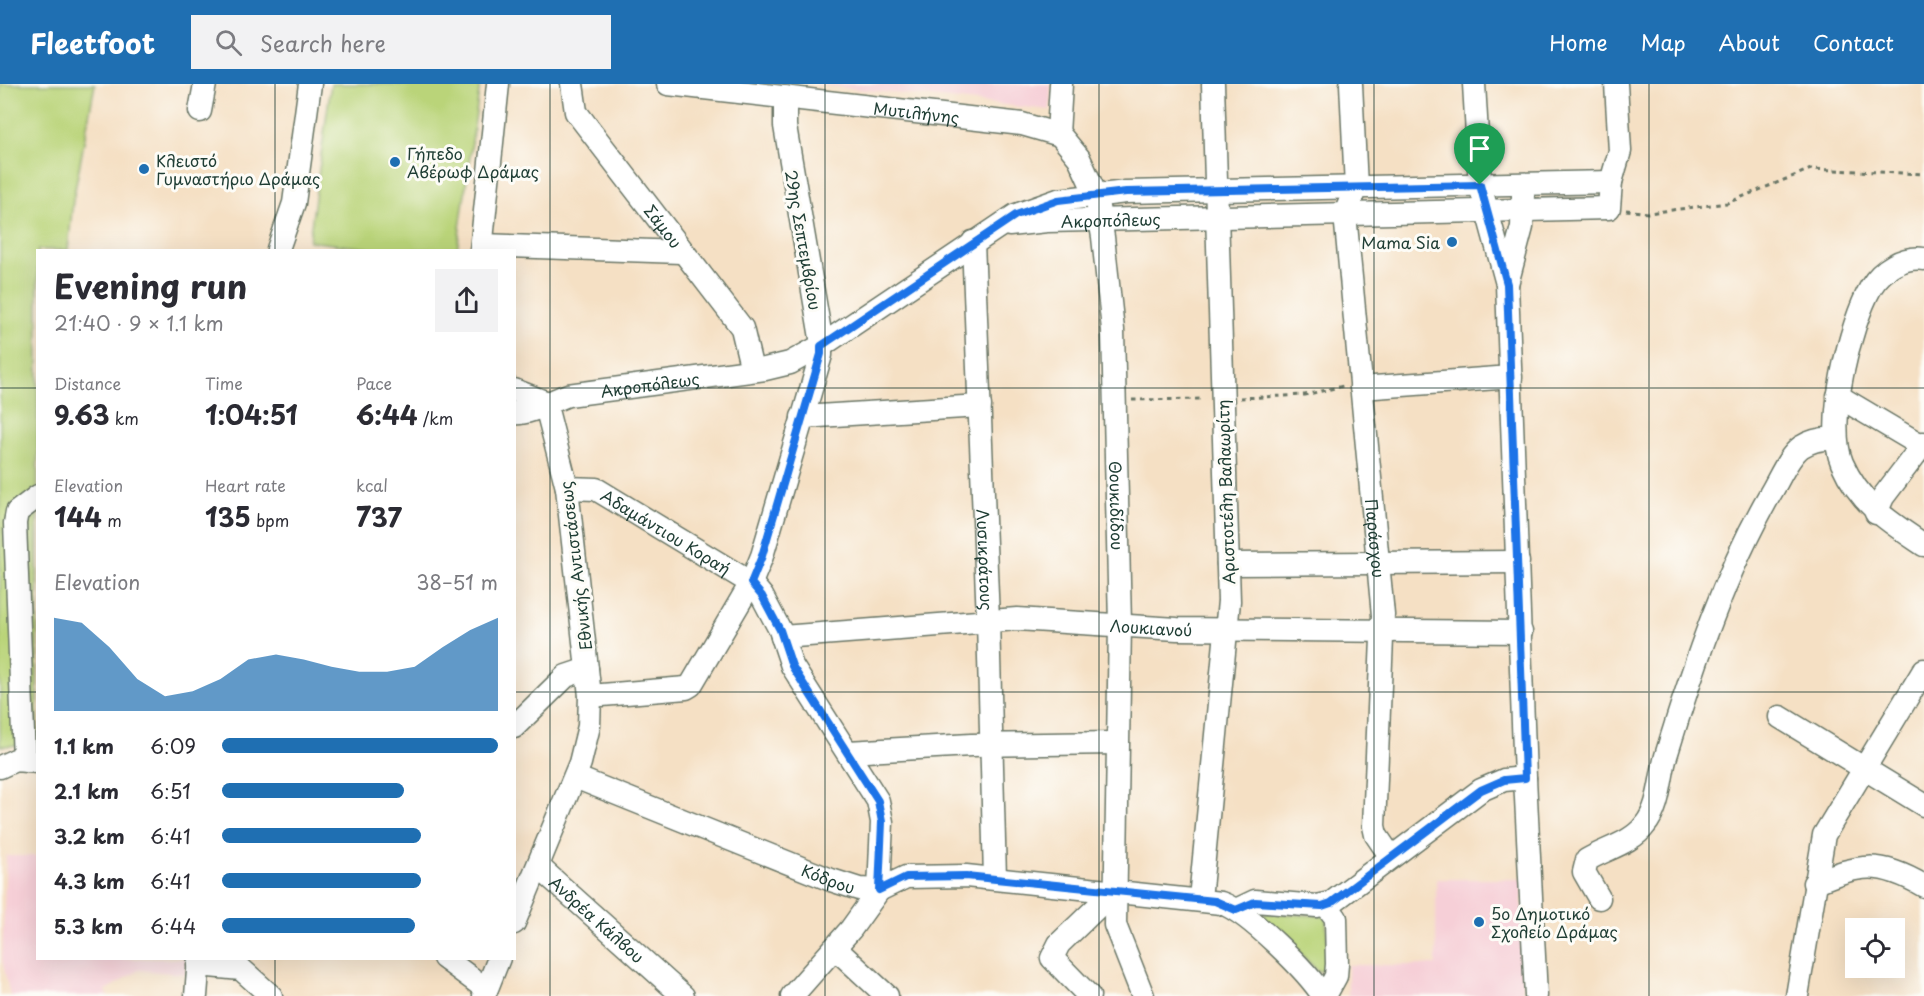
<!DOCTYPE html>
<meta charset="utf-8">
<style>
body{margin:0;font-family:"Playpen Sans",sans-serif;background:#f2f2f3;color:#2b2b33;height:100vh;display:flex;flex-direction:column;font-size:22px;white-space:nowrap}
*{box-sizing:border-box;margin:0}
p{font-size:20px;color:#7c7c81}
.icon{flex:none;width:33px;height:33px;fill:none;stroke:currentColor;stroke-width:2;stroke-linecap:round;stroke-linejoin:round}
.map{position:relative;flex:1;overflow:hidden}
.sheet{position:absolute;left:36px;top:165px;width:480px;height:711px;display:flex;flex-direction:column;background:#fff;border-radius:0px;box-shadow:0 6px 24px #0002}
.sheet>*{flex:none}
.controls{position:absolute;left:1845px;top:834px;display:grid;gap:12px}
.controls a{display:grid;place-items:center;width:60px;height:60px;border-radius:0px;background:#fff;box-shadow:0 6px 24px #0002;font-size:30px}
.pin{position:absolute;display:grid;place-items:center;width:51px;height:51px;color:#fff;margin:-62px -26px;border-radius:50% 50% 50% 0;rotate:-45deg;box-shadow:0 0 6px #0007}
.pin .icon{rotate:45deg}
.round{display:grid;place-items:center;flex:none;width:63px;height:63px;border-radius:0px;background:#f2f2f3}
.overview{display:flex;align-items:center;justify-content:space-between;height:102px;padding:0 18px}
h1{font-size:33px;font-weight:700;line-height:45px}
.metrics{display:grid;grid-template-columns:repeat(3,1fr);gap:9px;height:102px;padding:6px 18px}
.metrics div{display:grid;align-content:center}
.metrics b{font-size:26px;font-weight:700}
.metrics small{font-size:16px;font-weight:400}
.metrics p{font-size:16px}
.chart{height:168px;padding:12px 18px}
.chart p{display:flex;justify-content:space-between}
.chart svg{width:100%;height:108px;margin-top:6px;fill:#1f6fb2;opacity:.7}
ul{padding:0 18px;list-style:none;font-size:20px}
li{display:grid;grid-template-columns:96px 72px 1fr;align-items:center;height:45px}
li i{height:15px;border-radius:8px;background:#1f6fb2}
header{display:flex;align-items:center;gap:36px;box-sizing:border-box;height:84px;padding:0 30px;background:#1f6fb2;color:#fff}
header strong{font-size:28px}
nav{display:flex;gap:33px;margin-inline-start:auto;font-size:21px}
.search{width:420px;height:54px;background:#f2f2f3;display:flex;align-items:center;gap:15px;box-sizing:border-box;padding:0 21px;border-radius:0px;color:#7c7c81;font-size:22px}
.map>svg:first-child{display:block}
</style>
<header>
<strong>Fleetfoot</strong>
<div class="search"><svg class="icon" aria-label="search" viewBox="0 0 24 24"><circle cx="10" cy="10" r="6"/><path d="M15 15l6 6"/></svg>Search here</div>
<nav><a>Home</a><a>Map</a><a>About</a><a>Contact</a></nav>
</header>
<div class="map">
<svg width="1924" height="912" viewBox="0 0 1924 912">
<rect width="100%" height="100%" fill="#fdfcf7"/>
<filter id="ink" filterUnits="userSpaceOnUse"><feTurbulence type="fractalNoise" baseFrequency=".0167" numOctaves="2"/><feDisplacementMap in="SourceGraphic" scale="12" xChannelSelector="R" yChannelSelector="G"/><feConvolveMatrix kernelMatrix="1 2 1 2 8 2 1 2 1" color-interpolation-filters="sRGB"/></filter>
<filter id="wash" filterUnits="userSpaceOnUse"><feTurbulence type="fractalNoise" baseFrequency=".008" numOctaves="4" result="noise"/><feDisplacementMap in="SourceGraphic" scale="24" xChannelSelector="R" yChannelSelector="G"/><feGaussianBlur stdDeviation="1.35" result="paint"/><feColorMatrix in="noise" values="0 0 0 0 0 0 0 0 0 0 0 0 0 0 0 0 0 1.4 0 .05"/><feComposite in="paint" operator="in"/></filter>
<g filter="url(#wash)">
<rect width="100%" height="100%" fill="#f5e0c4"/>
<g fill="#f6cfd7">
<polygon points="811,0 1051,0 1050,26"/>
<polygon points="6,772 37,772 38,874 186,875 185,890 139,886 106,906 108,912 10,912 2,875"/>
<polygon points="1436,795 1522,795 1522,912 1348,912 1348,881 1436,881"/>
</g>
<g fill="#bad479" stroke="#6c8856" stroke-width="1.5">
<polygon points="0,0 95,0 73,116 68,166 38,166 37,661 0,662"/>
<polygon points="331,0 480,0 457,166 380,166 309,157"/>
<polygon points="1265,829 1326,832 1329,886 1318,887 1264,835"/>
</g>
</g>
<g filter="url(#ink)">
<g fill="none" stroke-linecap="round" stroke-linejoin="round">
<defs>
<g id="minor">
<path id="s1" d="M572,0L576,28L742,244L752,286"/>
<path id="s2" d="M668,0L1022,40L1060,51L1079,74L1096,111L1103,153L1113,246L1120,540L1115,841L1143,912"/>
<path id="s3" d="M1351,0L1356,103L1345,130L1383,531L1374,742L1376,751L1391,773"/>
<polyline points="1474,0 1480,101 1507,200 1525,694 1536,912"/>
<polyline points="200,27 205,0"/>
<polyline points="1058,50 1061,0"/>
<path id="s4" d="M1009,141L1047,137L1609,124L1611,98L1620,67L1616,0"/>
<path id="s5" d="M973,158L988,536L995,794"/>
<polyline points="482,161 681,168"/>
<polyline points="278,165 294,119 310,0"/>
<polyline points="481,166 498,0"/>
<path d="M1924,175C1903,172 1882,185 1871,203C1850,240 1825,339 1842,379C1860,420 1888,437 1924,461"/>
<polyline points="1507,200 1522,143 1523,111"/>
<polyline points="1361,304 1511,293"/>
<polyline points="514,306 545,318"/>
<polyline points="1838,312 1924,363"/>
<path id="s6" d="M514,329C530,331 552,316 568,311L765,285L790,279L821,262L1016,131L1058,116L1126,108L1611,98"/>
<polyline points="802,333 980,322"/>
<path id="s7" d="M567,404L596,405L751,499L762,512L780,546L792,582L878,717L882,738L879,806L851,845L792,912"/>
<polyline points="1876,429 1883,413 1924,359"/>
<polyline points="1228,480 1518,478"/>
<path id="s8" d="M782,553L1017,535L1177,545L1521,548"/>
<polyline points="590,612 686,604 691,601 751,499 762,472 821,271 821,254 785,42 785,13"/>
<polyline points="1780,633 1924,721"/>
<polyline points="514,643 566,592 587,585"/>
<polyline points="848,668 971,661 1117,659"/>
<polyline points="24,676 15,439 17,428 38,412"/>
<polyline points="0,683 15,676 38,678"/>
<path id="s9" d="M575,693L831,796L859,805L879,806L906,793L966,792L1221,819C1248,828 1308,888 1323,912"/>
<path id="s10" d="M539,783L683,912"/>
<path d="M1814,799C1860,780 1879,776 1924,802"/>
<path d="M1599,814L1584,788L1587,776C1605,765 1632,759 1645,741C1660,723 1660,693 1666,672C1694,580 1725,487 1773,405C1781,391 1789,372 1801,363C1812,356 1823,354 1836,355"/>
<polyline points="1200,815 1229,517 1213,0"/>
<polyline points="1236,826 1255,817 1317,822 1331,819 1481,706 1504,696 1525,694"/>
<polyline points="514,839 580,679 589,642 590,612 567,404 545,318"/>
<polyline points="835,864 887,912"/>
<polyline points="444,874 486,905"/>
<polyline points="198,881 241,885 271,912"/>
<polyline points="196,912 199,874"/>
<polyline points="484,912 499,874"/>
<polyline points="1089,912 1052,874 1059,860 1114,807"/>
<polyline points="1325,912 1336,892 1337,880 1336,834 1326,821"/>
<polyline points="1797,912 1824,751 1924,586"/>
</g>
</defs>
<use href="#minor" stroke="#6a7666" stroke-width="25"/>
<g stroke="#6a7666" stroke-width="3" stroke-dasharray="4.5 4.5" stroke-linecap="butt">
<polyline points="1626,126 1648,129 1727,119 1811,85 1924,90"/>
<polyline points="1240,314 1305,311 1343,302"/>
<polyline points="1132,316 1204,315"/>
</g>
<use href="#minor" stroke="#fff" stroke-width="22"/>
</g>
</g>
<g fill="none" stroke-linecap="round" stroke-linejoin="round" filter="url(#ink)">
<defs>
<polygon id="route" points="1480,101 1507,200 1525,694 1504,696 1481,706 1331,819 1322,822 1255,818 1236,826 1215,817 966,792 906,793 879,806 882,738 878,717 792,582 780,546 762,512 751,499 762,472 821,270 821,262 1016,131 1058,116 1126,108"/>
</defs>
<use href="#route" stroke="#fff" stroke-width="12"/>
<use href="#route" stroke="#1a73e8" stroke-width="8"/>
</g>
<path fill="none" stroke="#1f3d34" stroke-width="1.5" stroke-opacity="0.55" d="M275,0V166M550,0V912M825,0V912M1099,0V912M1374,0V912M1649,0V912M0,304H38M514,304H1924M0,608H38M514,608H1924M275,874V912"/>
<g fill="#1f6fb2" stroke="#fdfcf7" stroke-width="2">
<circle cx="395" cy="78" r="6"/>
<circle cx="144" cy="85" r="6"/>
<circle cx="1452" cy="158" r="6"/>
<circle cx="1479" cy="838" r="6"/>
</g>
<g text-anchor="middle" dominant-baseline="central" stroke-width="6" stroke-linejoin="round" paint-order="stroke">
<g font-size="16" fill="#1f3d34" stroke="#fdfcf7">
<text stroke="none"><textPath href="#s2" startOffset="250">Μυτιλήνης</textPath></text>
<text stroke="none"><textPath href="#s4" startOffset="102">Ακροπόλεως</textPath></text>
<text stroke="none"><textPath href="#s1" startOffset="172">Σάμου</textPath></text>
<text transform="translate(804 156) rotate(80)">29ης Σεπτεμβρίου</text>
<text stroke="none"><textPath href="#s6" startOffset="140">Ακροπόλεως</textPath></text>
<text transform="translate(1225 408) rotate(-92)">Αριστοτέλη Βαλαωρίτη</text>
<text stroke="none"><textPath href="#s2" startOffset="778">Θουκιδίδου</textPath></text>
<text stroke="none"><textPath href="#s7" startOffset="111">Αδαμάντιου Κοραή</textPath></text>
<text stroke="none"><textPath href="#s3" startOffset="458">Παράσχου</textPath></text>
<text stroke="none"><textPath href="#s5" startOffset="318">Λυσικράτους</textPath></text>
<text transform="translate(575 482) rotate(-97)">Εθνικής Αντιστάσεως</text>
<text stroke="none"><textPath href="#s8" startOffset="370">Λουκιανού</textPath></text>
<text stroke="none"><textPath href="#s9" startOffset="273">Κόδρου</textPath></text>
<text stroke="none"><textPath href="#s10" startOffset="78">Ανδρέα Κάλβου</textPath></text>
</g>
<g font-size="16" fill="#1f3d34" stroke="#fdfcf7" text-anchor="start">
<text x="407" y="69">Γήπεδο<tspan x="407" dy="18">Αβέρωφ Δράμας</tspan></text>
<text x="156" y="76">Κλειστό<tspan x="156" dy="18">Γυμναστήριο Δράμας</tspan></text>
<text x="1440" y="158" text-anchor="end">Mama Sia</text>
<text x="1491" y="829">5ο Δημοτικό<tspan x="1491" dy="18">Σχολείο Δράμας</tspan></text>
</g>
</g>
</svg>
<div class="controls">
<a><svg class="icon" aria-label="locate" viewBox="0 0 24 24"><circle cx="12" cy="12" r="6"/><path d="M12 2v4M12 18v4M2 12h4M18 12h4"/></svg></a>
</div>
<div class="pin" style="left:1480px;top:101px;background:#1e9e55"><svg class="icon" aria-label="arrive" viewBox="0 0 24 24"><path d="M6 21V4h12l-3 4 3 4H6"/></svg></div>
<section class="sheet">
<div class="overview"><div><h1>Evening run</h1><p>21:40 · 9 × 1.1 km</p></div><a class="round"><svg class="icon" aria-label="share" viewBox="0 0 24 24"><path d="M12 15V3M7 8l5-5 5 5M5 13v7h14v-7"/></svg></a></div>
<div class="metrics">
<div><p>Distance</p><b>9.63<small> km</small></b></div>
<div><p>Time</p><b>1:04:51</b></div>
<div><p>Pace</p><b>6:44<small> /km</small></b></div>
</div>
<div class="metrics">
<div><p>Elevation</p><b>144<small> m</small></b></div>
<div><p>Heart rate</p><b>135<small> bpm</small></b></div>
<div><p>kcal</p><b>737</b></div>
</div>
<div class="chart"><p><span>Elevation</span>38–51 m</p>
<svg viewBox="0 0 160 44" preserveAspectRatio="none"><path d="M0 44V6L10 8L20 18L30 31L40 38L50 36L60 31L70 23L80 21L90 23L100 26L110 28L120 28L130 26L140 18L150 11L160 6V44z"/></svg>
</div>
<ul>
<li><b>1.1 km</b>6:09<i style="width:100%"></i></li>
<li><b>2.1 km</b>6:51<i style="width:66%"></i></li>
<li><b>3.2 km</b>6:41<i style="width:72%"></i></li>
<li><b>4.3 km</b>6:41<i style="width:72%"></i></li>
<li><b>5.3 km</b>6:44<i style="width:70%"></i></li>
</ul>
</section>
</div>
